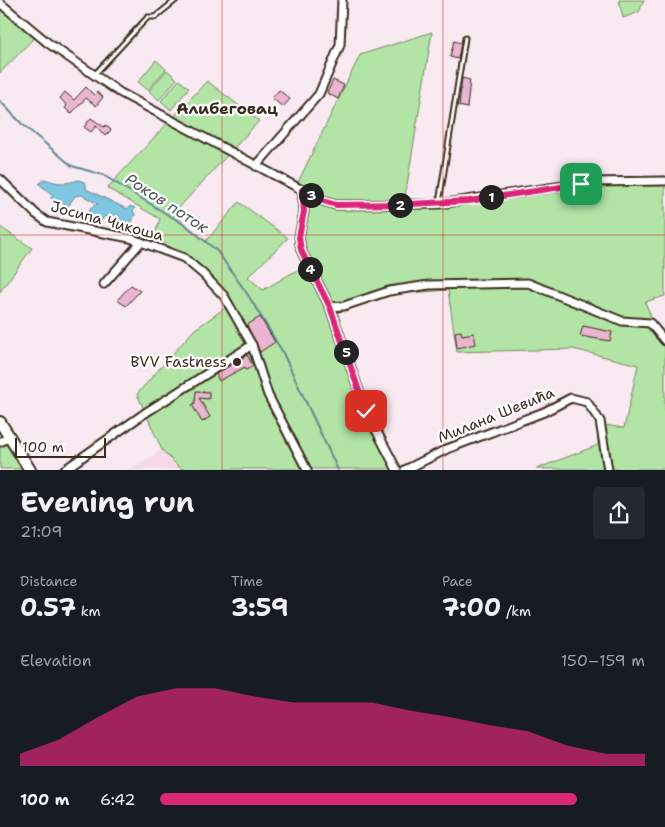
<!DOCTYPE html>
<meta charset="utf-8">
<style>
body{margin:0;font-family:"Shantell Sans",sans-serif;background:#242831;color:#f1f3f6;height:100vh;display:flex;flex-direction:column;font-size:19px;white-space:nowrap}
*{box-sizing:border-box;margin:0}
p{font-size:16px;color:#9ea1a6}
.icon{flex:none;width:28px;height:28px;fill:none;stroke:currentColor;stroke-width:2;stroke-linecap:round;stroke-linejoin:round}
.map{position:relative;height:470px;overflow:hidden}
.side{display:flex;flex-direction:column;background:#171b24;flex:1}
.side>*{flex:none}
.scale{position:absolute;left:15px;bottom:12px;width:91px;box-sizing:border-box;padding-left:5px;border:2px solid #3b2a1e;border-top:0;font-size:14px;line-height:18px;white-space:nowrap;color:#3b2a1e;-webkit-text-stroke:4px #fff;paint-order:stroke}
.pin{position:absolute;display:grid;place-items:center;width:42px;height:42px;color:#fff;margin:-21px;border-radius:10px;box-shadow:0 2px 8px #0006}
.km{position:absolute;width:25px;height:25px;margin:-12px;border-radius:50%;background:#222;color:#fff;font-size:14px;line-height:25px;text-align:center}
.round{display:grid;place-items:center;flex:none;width:52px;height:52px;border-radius:5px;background:#242831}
.overview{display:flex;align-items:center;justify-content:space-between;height:85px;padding:0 20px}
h1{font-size:28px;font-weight:700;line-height:38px}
.metrics{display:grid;grid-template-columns:repeat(3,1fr);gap:8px;height:85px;padding:5px 20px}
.metrics div{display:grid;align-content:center}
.metrics b{font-size:25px;font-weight:700}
.metrics small{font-size:14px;font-weight:400}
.metrics p{font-size:14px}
.chart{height:140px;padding:10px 20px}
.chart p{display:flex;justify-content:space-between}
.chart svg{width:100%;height:90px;margin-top:5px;fill:#db2777;opacity:.7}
ul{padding:0 20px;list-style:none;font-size:16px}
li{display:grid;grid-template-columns:80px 60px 1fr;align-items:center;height:38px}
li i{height:12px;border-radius:6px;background:#db2777}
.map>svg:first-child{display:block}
</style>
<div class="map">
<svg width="665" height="470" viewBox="0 0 665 470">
<rect width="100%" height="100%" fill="#f9e9f1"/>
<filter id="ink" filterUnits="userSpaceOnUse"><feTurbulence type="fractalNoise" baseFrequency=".02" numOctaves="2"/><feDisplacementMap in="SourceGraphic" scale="10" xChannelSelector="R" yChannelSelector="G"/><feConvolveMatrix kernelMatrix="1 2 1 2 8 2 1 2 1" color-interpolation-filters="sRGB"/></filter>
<g filter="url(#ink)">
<polygon fill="#f4d9e7" points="162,450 181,469 128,470"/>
<g fill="#b1e4a5" stroke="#768762">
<polygon points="619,0 644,0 639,12 623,18"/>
<polygon points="0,7 36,36 0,73"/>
<polygon points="432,32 404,203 468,198 586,179 665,179 665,296 645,302 661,339 665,341 665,469 536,469 598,445 598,424 624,428 638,365 573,349 457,352 448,290 394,294 333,314 363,410 395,469 181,469 162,450 137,394 194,330 229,305 155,234 160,219 107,188 207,81 259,121 173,214 206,241 239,202 288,238 248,277 263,290 306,265 296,241 304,194 298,182 360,55"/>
<polygon points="156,60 166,69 148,90 138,82"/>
<polygon points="167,70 177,79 159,100 149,91"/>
<polygon points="179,80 189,88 171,110 161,101"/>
<polygon points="0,227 32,248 0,292"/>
<polygon points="9,441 26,469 0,469 0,446"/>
</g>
<path fill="#7fc6e0" stroke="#648892" d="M45,179C58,184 65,184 79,180L86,183V189L127,209L130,206L135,208L133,211L135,214L131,224L104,216L102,220L88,217L91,207L98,204L82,195L75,196L69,205L55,203L51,198L53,195L39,184Z"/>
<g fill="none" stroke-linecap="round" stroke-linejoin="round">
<polyline stroke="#648892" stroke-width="2" points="0,101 22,124 72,166 103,175 188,227 217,251 248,295 282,351 338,470"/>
</g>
<g fill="#eab5d0" stroke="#3b2a1e">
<polygon points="454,41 461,43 458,59 450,57"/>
<polygon points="462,78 470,80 467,108 459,106"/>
<polygon points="333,80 344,85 338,99 327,93"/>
<polygon points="86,87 94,95 97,92 103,97 96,106 86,98 71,114 65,108 67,106 60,98 65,92 74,100"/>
<polygon points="279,90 290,99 283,107 272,98"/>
<polygon points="91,118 104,127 106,125 111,130 105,136 96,126 91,132 84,127"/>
<polygon points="131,285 140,291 126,306 117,300"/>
<polygon points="260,317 275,342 260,352 247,325"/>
<polygon points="583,326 612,332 610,341 580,336"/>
<polygon points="461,331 462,335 474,333 476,344 457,348 455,332"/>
<polygon points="247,355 253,366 246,370 245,367 219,381 216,374"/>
<polygon points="196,391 209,392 209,399 199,398 210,417 202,422 192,405 195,403"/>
</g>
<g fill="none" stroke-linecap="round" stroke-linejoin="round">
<defs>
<g id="lane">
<polyline points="95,74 148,17 155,17 176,0"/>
<polyline points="439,203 465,38"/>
</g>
<g id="street">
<polyline points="0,3 48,43 119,92 323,201 336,205 439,204 590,182 665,181"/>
<polyline points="256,166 319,94 340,45 342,0"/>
<polyline points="0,179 36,214 47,222 130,238 184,258 203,274 224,296 252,345 268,395 307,470"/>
<polyline points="302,190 304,211 299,237 301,250 330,307 366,411 397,470"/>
<polyline points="104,284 141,242"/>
<polyline points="330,307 344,306 389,291 429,285 528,283 622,321 650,323 665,341"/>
<polyline points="0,442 10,437"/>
<polyline points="64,470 145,413 252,345"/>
<polyline points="405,470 447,449 544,412 571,398 587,402 600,421 608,470"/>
</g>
<polyline id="primary" points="0,422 30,470"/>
</defs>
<use href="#lane" stroke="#3b2a1e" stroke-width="7"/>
<use href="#street" stroke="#3b2a1e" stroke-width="11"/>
<use href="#primary" stroke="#3b2a1e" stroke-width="14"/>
<use href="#lane" stroke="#fff" stroke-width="3"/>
<use href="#street" stroke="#fff" stroke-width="7"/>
<use href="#primary" stroke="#fff" stroke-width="10"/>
</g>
</g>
<g fill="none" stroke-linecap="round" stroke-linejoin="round" filter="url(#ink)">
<defs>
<polyline id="route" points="366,411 330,307 301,250 299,237 304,211 302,190 323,201 336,205 410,204 469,201 581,184"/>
</defs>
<use href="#route" stroke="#fff" stroke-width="10"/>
<use href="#route" stroke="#db2777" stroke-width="6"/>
</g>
<path fill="none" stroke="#d62828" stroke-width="1" stroke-opacity="0.55" d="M222,0V470M443,0V470M0,235H665"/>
<circle fill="#3b2a1e" stroke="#fff" stroke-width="2" cx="237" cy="362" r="5"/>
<g text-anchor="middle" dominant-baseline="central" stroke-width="4.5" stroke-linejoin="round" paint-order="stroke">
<g font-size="15" fill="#3b2a1e" stroke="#fff">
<text transform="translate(107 221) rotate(15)">Јосипа Чикоша</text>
<text transform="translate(496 415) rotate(-22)">Милана Шевића</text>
</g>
<g font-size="15" fill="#3b2a1e" stroke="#fff" text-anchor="end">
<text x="227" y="362">BVV Fastness</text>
</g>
<g font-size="16" font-weight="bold" fill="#3b2a1e" stroke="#fff">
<text x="227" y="108">Алибеговац</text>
</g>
<g font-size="16" font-style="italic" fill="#4f5958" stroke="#fff">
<text transform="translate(167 203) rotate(33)">Роков поток</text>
</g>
</g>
</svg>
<div class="scale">100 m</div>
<div class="pin" style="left:581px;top:184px;background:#1e9e55"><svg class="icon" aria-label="arrive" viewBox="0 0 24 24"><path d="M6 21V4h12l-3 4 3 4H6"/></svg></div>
<div class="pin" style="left:366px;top:411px;background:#d93025"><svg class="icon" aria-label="check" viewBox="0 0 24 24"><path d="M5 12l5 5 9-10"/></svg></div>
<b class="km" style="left:491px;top:197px">1</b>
<b class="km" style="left:400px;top:205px">2</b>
<b class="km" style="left:311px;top:195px">3</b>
<b class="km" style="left:310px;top:269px">4</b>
<b class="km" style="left:346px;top:352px">5</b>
</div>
<section class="side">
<div class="overview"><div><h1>Evening run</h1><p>21:09</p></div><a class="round"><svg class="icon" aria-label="share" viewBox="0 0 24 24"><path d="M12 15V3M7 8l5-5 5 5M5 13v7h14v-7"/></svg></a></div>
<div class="metrics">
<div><p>Distance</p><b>0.57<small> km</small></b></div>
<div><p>Time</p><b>3:59</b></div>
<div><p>Pace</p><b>7:00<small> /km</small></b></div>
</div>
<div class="chart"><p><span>Elevation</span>150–159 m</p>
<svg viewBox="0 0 160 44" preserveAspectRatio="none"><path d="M0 44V38L10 31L20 20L30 10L40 6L50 6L60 10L70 13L80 13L90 13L100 17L110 20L120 24L130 27L140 34L150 38L160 38V44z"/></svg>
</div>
<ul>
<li><b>100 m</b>6:42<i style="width:86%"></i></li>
</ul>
</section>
